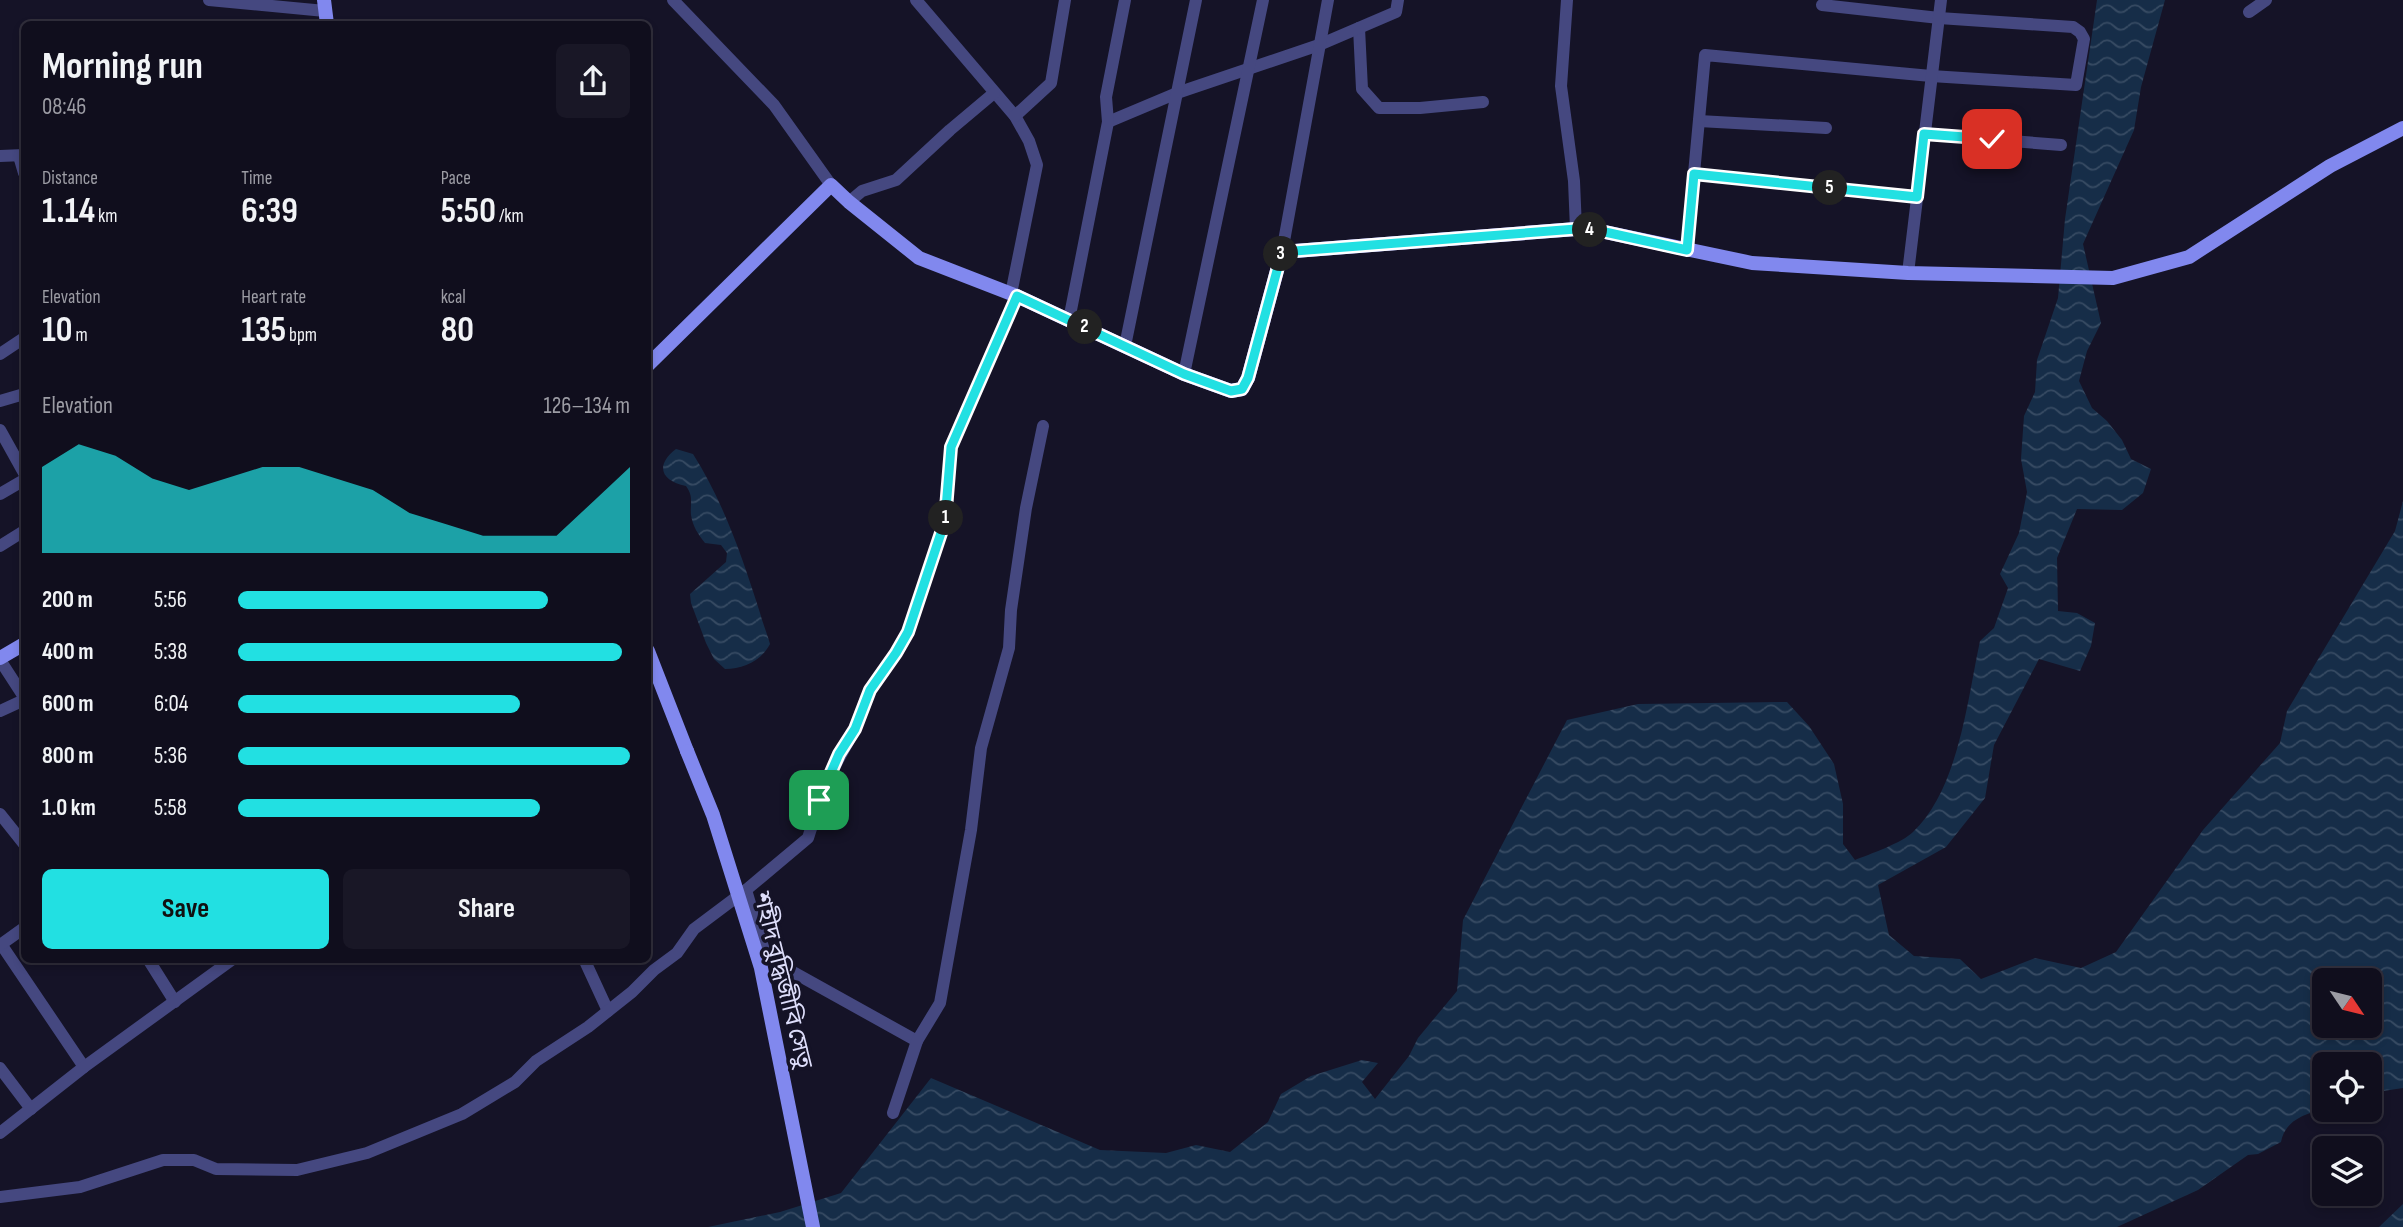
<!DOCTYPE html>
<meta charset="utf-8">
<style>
body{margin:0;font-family:"Sofia Sans Condensed","Noto Sans Bengali",sans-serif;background:#191726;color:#f1f3f6;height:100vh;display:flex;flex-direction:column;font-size:26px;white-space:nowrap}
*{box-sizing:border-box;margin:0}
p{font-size:23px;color:#9c9ca4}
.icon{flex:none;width:38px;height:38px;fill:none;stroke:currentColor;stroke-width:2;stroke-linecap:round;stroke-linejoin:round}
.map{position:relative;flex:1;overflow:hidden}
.drawer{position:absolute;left:21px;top:21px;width:630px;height:942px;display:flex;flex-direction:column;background:#100e1d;border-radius:10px;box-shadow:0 4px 10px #0003,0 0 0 2px #302e3b}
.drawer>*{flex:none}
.needle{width:46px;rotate:125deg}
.buttons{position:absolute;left:2312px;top:968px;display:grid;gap:14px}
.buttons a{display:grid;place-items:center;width:70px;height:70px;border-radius:10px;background:#100e1d;box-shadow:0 4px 10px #0003,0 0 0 2px #302e3b;font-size:35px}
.pin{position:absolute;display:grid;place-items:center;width:60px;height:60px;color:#fff;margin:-30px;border-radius:14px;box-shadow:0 4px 10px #0006}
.km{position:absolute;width:35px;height:35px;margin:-18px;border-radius:50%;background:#222;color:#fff;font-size:19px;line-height:35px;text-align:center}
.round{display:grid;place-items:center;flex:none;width:74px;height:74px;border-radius:10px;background:#191726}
.overview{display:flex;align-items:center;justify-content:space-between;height:119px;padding:0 21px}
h1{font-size:38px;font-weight:700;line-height:52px}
.stats{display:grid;grid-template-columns:repeat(3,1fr);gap:10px;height:119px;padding:7px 21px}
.stats div{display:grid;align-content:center}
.stats b{font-size:35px;font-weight:700}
.stats small{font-size:19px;font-weight:400}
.stats p{font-size:19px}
.chart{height:196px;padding:14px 21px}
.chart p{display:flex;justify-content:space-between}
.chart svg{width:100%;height:126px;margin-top:7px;fill:#22e0e2;opacity:.7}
.primary-button{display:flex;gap:14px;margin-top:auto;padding:14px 21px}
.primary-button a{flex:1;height:80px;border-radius:10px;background:#22e0e2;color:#111;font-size:28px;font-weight:700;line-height:80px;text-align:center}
.primary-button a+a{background:#191726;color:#f1f3f6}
ul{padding:0 21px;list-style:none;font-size:23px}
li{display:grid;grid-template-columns:112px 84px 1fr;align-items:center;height:52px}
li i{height:18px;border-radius:9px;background:#22e0e2}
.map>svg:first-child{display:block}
</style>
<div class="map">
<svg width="2403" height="1227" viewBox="0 0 2403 1227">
<defs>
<pattern id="water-waves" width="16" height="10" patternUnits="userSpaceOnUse" patternTransform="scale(1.75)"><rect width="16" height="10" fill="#162d48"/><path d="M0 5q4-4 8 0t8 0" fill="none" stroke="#374b63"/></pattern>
</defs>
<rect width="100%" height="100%" fill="#151327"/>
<g fill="url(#water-waves)" fill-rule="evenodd">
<path d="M2097,0H2165L2141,87L2134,130L2083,244L2101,323L2087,351L2079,381L2092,408L2107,421L2122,440L2131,459L2151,469L2143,493L2122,510L2077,509L2057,558L2058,611L2077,613L2095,623L2091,646L2080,671L2039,659L1994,745L1985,798L1946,847L1878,885L1889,935L1914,956L1960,959L1981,979L2035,958L2081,968L2116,952L2203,830L2280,743L2287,711L2395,531L2403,501V1088L2370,1093V1064H2324V1109C2305,1114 2285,1120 2281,1142L2258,1154L2248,1155L2198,1190L2117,1227H708L780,1212L841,1193L931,1078L1100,1150L1166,1153L1196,1145L1230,1152L1268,1122L1281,1094L1311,1076L1362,1060L1378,1063L1362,1082L1375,1099L1409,1056L1418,1038L1457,991L1463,920L1567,720L1638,704L1787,702L1809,726L1834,764L1843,804V844L1855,860C1870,854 1902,843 1913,832C1959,788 1967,701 1980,641L1994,628L2008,588L2000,574L2019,533L2027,492L2021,459L2024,416L2035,392L2037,360L2058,298L2065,219ZM2324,980H2370V1026H2324Z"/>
<path d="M676,449L693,454C724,503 743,559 760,613C763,624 767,633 770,644C761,661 743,669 725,669L714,659L706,643L691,603L690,594L726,562L727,553L721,545L705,543C698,534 693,527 691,515C690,503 694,497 686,486C662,481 654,466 676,449Z"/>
<polygon points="2403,1204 2403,1227 2379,1227"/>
</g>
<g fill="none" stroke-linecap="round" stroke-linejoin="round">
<g stroke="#454880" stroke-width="12">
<polyline points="209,0 325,11"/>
<polyline points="673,0 774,105 831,185"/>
<polyline points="916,0 1015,116 1029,141 1037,165 1011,294"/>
<polyline points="1567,0 1561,86 1574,181 1576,229"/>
<polyline points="2249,12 2266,0"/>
<polyline points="1359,28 1362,89 1379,108 1420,108 1483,102"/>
<polyline points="1015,116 1051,83 1065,0"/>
<polyline points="1699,121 1826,128"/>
<polyline points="1108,122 1177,93 1319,45 1396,12 1398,0"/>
<polyline points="1924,134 2061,145"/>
<polyline points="0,156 24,155"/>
<polyline points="19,156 24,173"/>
<polyline points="1694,174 1917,197"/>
<polyline points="849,202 862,191 896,180 950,130 994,93"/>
<polyline points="1687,249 1705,55 1931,76 2076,85 2084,39 2080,32 2073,27 1939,18 1822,5"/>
<polyline points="1282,252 1328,0"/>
<polyline points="1908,273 1941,0"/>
<polyline points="1069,320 1108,122 1106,97 1125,0"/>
<polyline points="1125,346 1196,0"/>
<polyline points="0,354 24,338"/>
<polyline points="1184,374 1263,0"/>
<polyline points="0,401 24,394"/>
<polyline points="0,430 24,473"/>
<polyline points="0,494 24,480"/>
<polyline points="0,546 24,531"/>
<polyline points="0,660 24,697"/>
<polyline points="0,711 24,700"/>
<polyline points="0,814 24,844"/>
<polyline points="746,890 766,957 917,1041"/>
<polyline points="1,944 84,1067"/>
<polyline points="0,945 24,928"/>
<polyline points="148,959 175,1002"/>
<polyline points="584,959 608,1011"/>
<polyline points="0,1068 31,1109"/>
<polyline points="893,1113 917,1041 940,1003 971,830 981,748 1009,648 1011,610 1026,508 1043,426"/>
<polyline points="0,1133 84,1067 233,959"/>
<polyline points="0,1197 80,1187 163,1160 194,1160 216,1169 297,1170 367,1153 462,1114 515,1082 536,1061 588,1027 632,992 654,970 677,953 694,929 746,890 808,838 826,782 855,729 870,690 896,653 908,632 945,521 951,447 1017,296"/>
</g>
<g stroke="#8188ee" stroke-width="14">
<polyline points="324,0 327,24"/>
<polyline points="648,365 831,185 849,202 919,258 1017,296 1184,374 1231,391 1242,389 1248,378 1282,252 1576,229 1605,232 1752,263 1908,273 2113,278 2189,257 2330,166 2403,128"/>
<polyline points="648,651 687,751"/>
<polyline points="0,658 24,644"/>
</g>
<polyline stroke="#8188ee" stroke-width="14" points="687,751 713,815 761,968 813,1227"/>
</g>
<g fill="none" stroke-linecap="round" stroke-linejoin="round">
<defs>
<polyline id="route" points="819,800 839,754 855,729 870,690 896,653 908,632 945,521 951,447 1017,296 1184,374 1231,391 1242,389 1248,378 1282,252 1576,229 1605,232 1687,250 1694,174 1917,197 1924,134 1992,139"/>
</defs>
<use href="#route" stroke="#fff" stroke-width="14"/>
<use href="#route" stroke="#22e0e2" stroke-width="9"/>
</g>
<g text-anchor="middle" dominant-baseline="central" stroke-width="7" stroke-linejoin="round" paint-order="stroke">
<g font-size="24" fill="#dedefb" stroke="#151327">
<text transform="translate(783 980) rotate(76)">শহীদ বুদ্ধিজীবি সেতু</text>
</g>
</g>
</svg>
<div class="buttons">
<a><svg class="needle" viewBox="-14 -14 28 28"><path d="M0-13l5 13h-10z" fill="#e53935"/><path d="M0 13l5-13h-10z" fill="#9c9ca4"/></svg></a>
<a><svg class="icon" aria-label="locate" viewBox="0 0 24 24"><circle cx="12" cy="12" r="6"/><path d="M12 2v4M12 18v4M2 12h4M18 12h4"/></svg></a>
<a><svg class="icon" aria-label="layers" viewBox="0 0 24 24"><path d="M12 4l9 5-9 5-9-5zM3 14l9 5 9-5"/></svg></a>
</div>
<div class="pin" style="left:819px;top:800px;background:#1e9e55"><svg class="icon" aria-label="arrive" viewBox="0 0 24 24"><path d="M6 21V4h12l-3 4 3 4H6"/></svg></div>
<div class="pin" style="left:1992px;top:139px;background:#d93025"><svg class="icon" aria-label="check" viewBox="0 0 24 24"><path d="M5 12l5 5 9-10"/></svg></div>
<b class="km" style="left:946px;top:518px">1</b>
<b class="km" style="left:1085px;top:327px">2</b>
<b class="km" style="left:1281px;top:254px">3</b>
<b class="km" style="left:1590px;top:230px">4</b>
<b class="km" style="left:1830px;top:188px">5</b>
<section class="drawer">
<div class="overview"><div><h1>Morning run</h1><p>08:46</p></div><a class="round"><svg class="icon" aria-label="share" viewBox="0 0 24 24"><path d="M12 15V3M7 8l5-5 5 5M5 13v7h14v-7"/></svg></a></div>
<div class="stats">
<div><p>Distance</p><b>1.14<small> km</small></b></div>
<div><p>Time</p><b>6:39</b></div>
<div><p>Pace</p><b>5:50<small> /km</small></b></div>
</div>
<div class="stats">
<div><p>Elevation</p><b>10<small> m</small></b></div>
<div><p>Heart rate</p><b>135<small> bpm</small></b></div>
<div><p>kcal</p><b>80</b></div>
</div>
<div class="chart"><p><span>Elevation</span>126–134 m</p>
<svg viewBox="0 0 160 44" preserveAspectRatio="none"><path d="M0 44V14L10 6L20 10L30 18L40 22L50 18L60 14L70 14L80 18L90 22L100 30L110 34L120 38L130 38L140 38L150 26L160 14V44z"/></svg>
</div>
<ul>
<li><b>200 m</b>5:56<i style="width:79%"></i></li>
<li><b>400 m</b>5:38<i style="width:98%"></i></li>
<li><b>600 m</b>6:04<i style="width:72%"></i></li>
<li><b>800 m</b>5:36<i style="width:100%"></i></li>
<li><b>1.0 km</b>5:58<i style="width:77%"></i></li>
</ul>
<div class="primary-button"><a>Save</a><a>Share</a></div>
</section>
</div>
